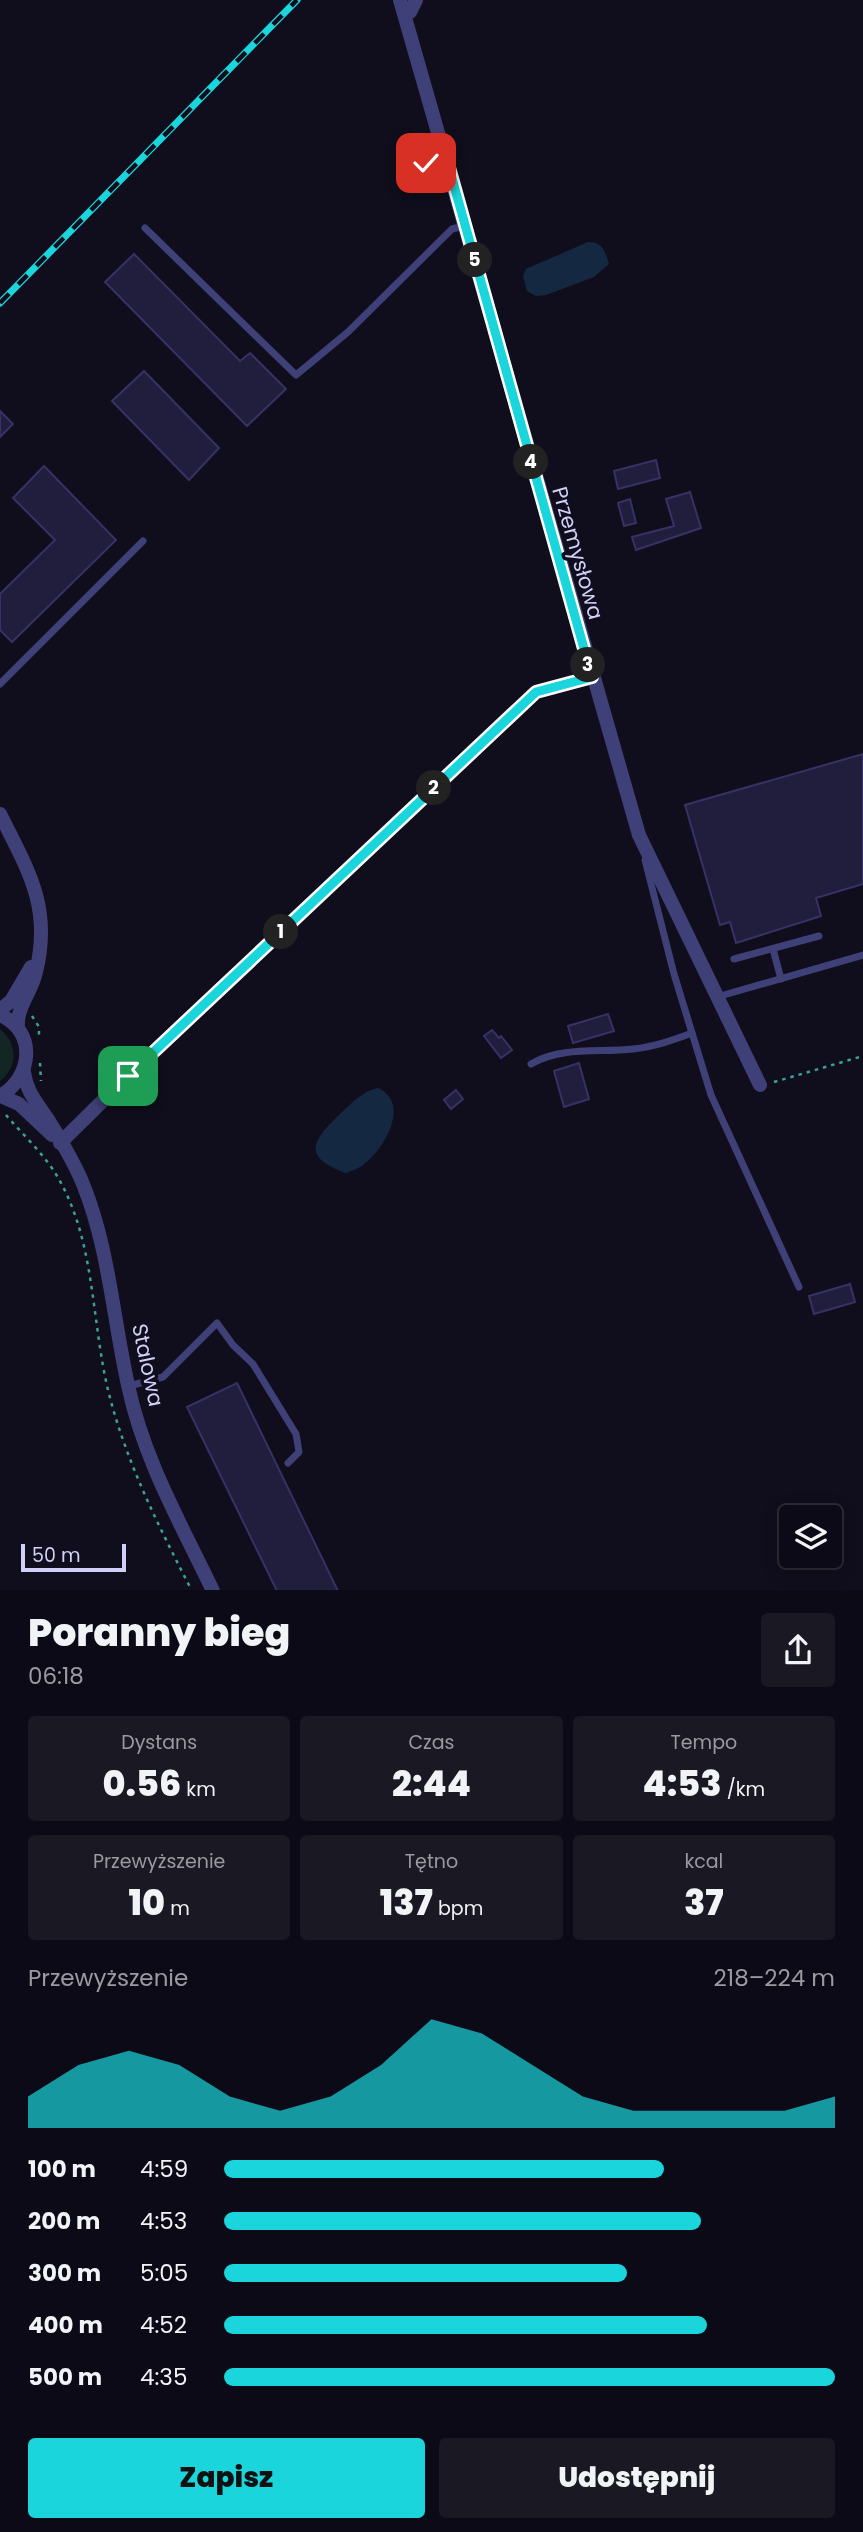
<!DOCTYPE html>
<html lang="pl">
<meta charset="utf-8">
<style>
body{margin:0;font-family:Poppins,sans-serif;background:#1a1823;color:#f1f3f6;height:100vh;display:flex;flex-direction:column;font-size:26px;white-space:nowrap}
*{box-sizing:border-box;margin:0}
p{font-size:23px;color:#9a9aa1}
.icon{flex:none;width:38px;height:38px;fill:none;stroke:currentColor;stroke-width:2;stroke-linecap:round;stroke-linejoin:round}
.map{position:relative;height:1590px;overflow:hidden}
.side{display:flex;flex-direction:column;background:#0c0a16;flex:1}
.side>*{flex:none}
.buttons{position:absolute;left:779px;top:1505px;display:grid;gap:14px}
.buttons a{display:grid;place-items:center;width:63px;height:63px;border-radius:7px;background:#0c0a16;box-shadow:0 4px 18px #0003,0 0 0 2px #2c2b35;font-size:35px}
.scale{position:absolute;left:21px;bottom:18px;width:105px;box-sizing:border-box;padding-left:7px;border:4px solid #d2d0f9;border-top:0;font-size:19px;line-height:24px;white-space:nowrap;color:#d2d0f9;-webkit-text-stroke:5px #100e1d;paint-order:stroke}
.pin{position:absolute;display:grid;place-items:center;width:60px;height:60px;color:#fff;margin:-30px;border-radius:14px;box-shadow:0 4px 10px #0006}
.km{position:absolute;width:35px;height:35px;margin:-18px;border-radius:50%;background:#222;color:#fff;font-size:19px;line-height:35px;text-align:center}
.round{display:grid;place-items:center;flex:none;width:74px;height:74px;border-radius:7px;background:#1a1823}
.head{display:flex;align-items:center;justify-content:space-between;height:119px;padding:0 28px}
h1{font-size:38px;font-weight:800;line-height:52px}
.metrics{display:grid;grid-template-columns:repeat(3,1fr);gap:10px;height:119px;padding:7px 28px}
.metrics div{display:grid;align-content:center;border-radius:7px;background:#1a1823;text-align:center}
.metrics b{font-size:35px;font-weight:800}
.metrics small{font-size:19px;font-weight:400}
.metrics p{font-size:19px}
.chart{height:196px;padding:14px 28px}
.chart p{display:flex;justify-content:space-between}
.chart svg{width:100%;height:126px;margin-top:7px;fill:#1ad5db;opacity:.7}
.action{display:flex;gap:14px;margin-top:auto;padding:14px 28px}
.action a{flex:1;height:80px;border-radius:7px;background:#1ad5db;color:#111;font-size:28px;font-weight:800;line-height:80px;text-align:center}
.action a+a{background:#1a1823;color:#f1f3f6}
ul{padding:0 28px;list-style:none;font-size:23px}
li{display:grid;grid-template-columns:112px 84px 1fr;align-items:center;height:52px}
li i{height:18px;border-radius:9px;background:#1ad5db}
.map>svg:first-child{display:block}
</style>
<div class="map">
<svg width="863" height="1591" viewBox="0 0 863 1591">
<rect width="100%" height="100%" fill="#100e1d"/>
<path fill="#122624" d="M0,1029C18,1044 18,1067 0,1081Z"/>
<g fill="#142941">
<path d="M588,242C603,242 605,251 609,264L594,277L546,295L536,296L527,291L523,276L526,269Z"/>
<path d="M378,1088C412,1104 383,1151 362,1166C357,1169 351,1171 346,1173C299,1156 314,1139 342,1112C353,1102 363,1091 378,1088Z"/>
</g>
<g fill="#211d3c" stroke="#383165" stroke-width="2">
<polygon points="134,254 240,361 250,353 286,389 247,426 105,282"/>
<polygon points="144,371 219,448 189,480 112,401"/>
<polygon points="0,411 13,424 0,437"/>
<polygon points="656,460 660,478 618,489 614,471"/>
<polygon points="44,466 116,540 12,642 0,630 0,594 55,540 13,498"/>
<polygon points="690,492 701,528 636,550 632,537 674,526 666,499"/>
<polygon points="630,499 636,523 624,526 618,503"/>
<polygon points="863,754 863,884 816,898 821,916 736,943 730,922 720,925 685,805"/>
<polygon points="608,1014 614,1031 573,1043 568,1026"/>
<polygon points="492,1030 499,1038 501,1036 512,1050 501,1058 484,1036"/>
<polygon points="579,1063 589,1099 564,1107 554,1071"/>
<polygon points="456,1090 463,1099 451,1109 444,1100"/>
<polygon points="850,1284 855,1302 814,1314 809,1296"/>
<polygon points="237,1383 338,1591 277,1591 187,1407"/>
</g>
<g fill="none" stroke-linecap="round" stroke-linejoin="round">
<g stroke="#3ba295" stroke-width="2.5" stroke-dasharray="3.5 5" stroke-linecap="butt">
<polyline points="32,1016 39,1027 39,1039"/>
<polyline points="40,1063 41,1081"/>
<polyline points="774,1082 863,1056"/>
<path d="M6,1115C23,1135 44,1154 57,1176C96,1241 91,1323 109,1394C127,1464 159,1527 192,1591"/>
</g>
<g stroke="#3f4077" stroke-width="7">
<polyline points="426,163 445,157"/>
<polyline points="145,228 296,375 348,332 452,229 464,226"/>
<polyline points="0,684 143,541"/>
<polyline points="645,860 674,974 711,1095 799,1287"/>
<polyline points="773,949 781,979"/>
<polyline points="734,959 819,936"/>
<polyline points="717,997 863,955"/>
<path d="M531,1064C562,1046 599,1053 633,1049C654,1047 673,1040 692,1033"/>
<polyline points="129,1386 163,1377 217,1323 233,1345 253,1364 296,1434 299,1452 288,1463"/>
</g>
<g stroke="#3f4077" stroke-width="14">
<polyline points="400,0 639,835 760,1085"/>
<polyline points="405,14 410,12 416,0"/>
<path d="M0,814C28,870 52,907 36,972C32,992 16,1007 18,1028"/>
<polyline points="0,1010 11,1001 31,967"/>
<path d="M0,1015C37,1031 33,1077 0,1096"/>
<path d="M24,1072C26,1091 37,1103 47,1118C58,1135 76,1166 83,1184C109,1248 113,1318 128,1385C143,1458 181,1524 213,1591"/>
<polyline points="1,1096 19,1104 52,1135"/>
<polyline points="60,1143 128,1076 536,692 592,677"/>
</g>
<defs>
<polyline id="rail" points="0,303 297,0"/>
</defs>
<use href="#rail" stroke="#1ad5db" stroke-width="7"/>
<use href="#rail" stroke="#100e1d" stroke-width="4.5" stroke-dasharray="13" stroke-linecap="butt"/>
</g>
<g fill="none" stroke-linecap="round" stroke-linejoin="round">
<defs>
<polyline id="route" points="128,1076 536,692 592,677 446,157 426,163"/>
</defs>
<use href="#route" stroke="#fff" stroke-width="14"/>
<use href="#route" stroke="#1ad5db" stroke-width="9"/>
</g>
<g text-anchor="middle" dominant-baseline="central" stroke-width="7" stroke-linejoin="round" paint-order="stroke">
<g font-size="21" fill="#d2d0f9" stroke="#100e1d">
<text transform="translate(578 553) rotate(74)">Przemysłowa</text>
<text transform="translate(148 1365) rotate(78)">Stalowa</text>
</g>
</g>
</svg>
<div class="buttons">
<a><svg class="icon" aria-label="layers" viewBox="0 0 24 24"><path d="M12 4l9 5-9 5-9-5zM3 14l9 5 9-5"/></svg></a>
</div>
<div class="scale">50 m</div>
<div class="pin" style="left:128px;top:1076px;background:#1e9e55"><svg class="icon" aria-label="arrive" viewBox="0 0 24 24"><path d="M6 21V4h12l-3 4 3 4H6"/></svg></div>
<div class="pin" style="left:426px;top:163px;background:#d93025"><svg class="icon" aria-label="check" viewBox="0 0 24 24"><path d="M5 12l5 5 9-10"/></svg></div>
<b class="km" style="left:281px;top:932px">1</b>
<b class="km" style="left:434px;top:788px">2</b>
<b class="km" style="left:588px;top:665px">3</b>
<b class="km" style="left:531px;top:462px">4</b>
<b class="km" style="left:475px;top:260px">5</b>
</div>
<section class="side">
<div class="head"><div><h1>Poranny bieg</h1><p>06:18</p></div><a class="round"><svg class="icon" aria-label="share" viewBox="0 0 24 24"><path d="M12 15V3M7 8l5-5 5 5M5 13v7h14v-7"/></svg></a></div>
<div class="metrics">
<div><p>Dystans</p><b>0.56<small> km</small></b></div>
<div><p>Czas</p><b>2:44</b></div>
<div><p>Tempo</p><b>4:53<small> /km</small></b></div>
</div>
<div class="metrics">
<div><p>Przewyższenie</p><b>10<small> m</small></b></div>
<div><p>Tętno</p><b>137<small> bpm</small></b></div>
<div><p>kcal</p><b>37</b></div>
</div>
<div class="chart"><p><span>Przewyższenie</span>218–224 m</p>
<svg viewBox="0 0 160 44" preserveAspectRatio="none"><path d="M0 44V33L10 22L20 17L30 22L40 33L50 38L60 33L70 22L80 6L90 11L100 22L110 33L120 38L130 38L140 38L150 38L160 33V44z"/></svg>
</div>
<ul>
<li><b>100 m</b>4:59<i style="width:72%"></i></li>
<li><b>200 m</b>4:53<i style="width:78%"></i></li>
<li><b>300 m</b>5:05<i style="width:66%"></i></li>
<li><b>400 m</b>4:52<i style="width:79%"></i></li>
<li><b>500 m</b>4:35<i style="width:100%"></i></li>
</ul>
<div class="action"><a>Zapisz</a><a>Udostępnij</a></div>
</section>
